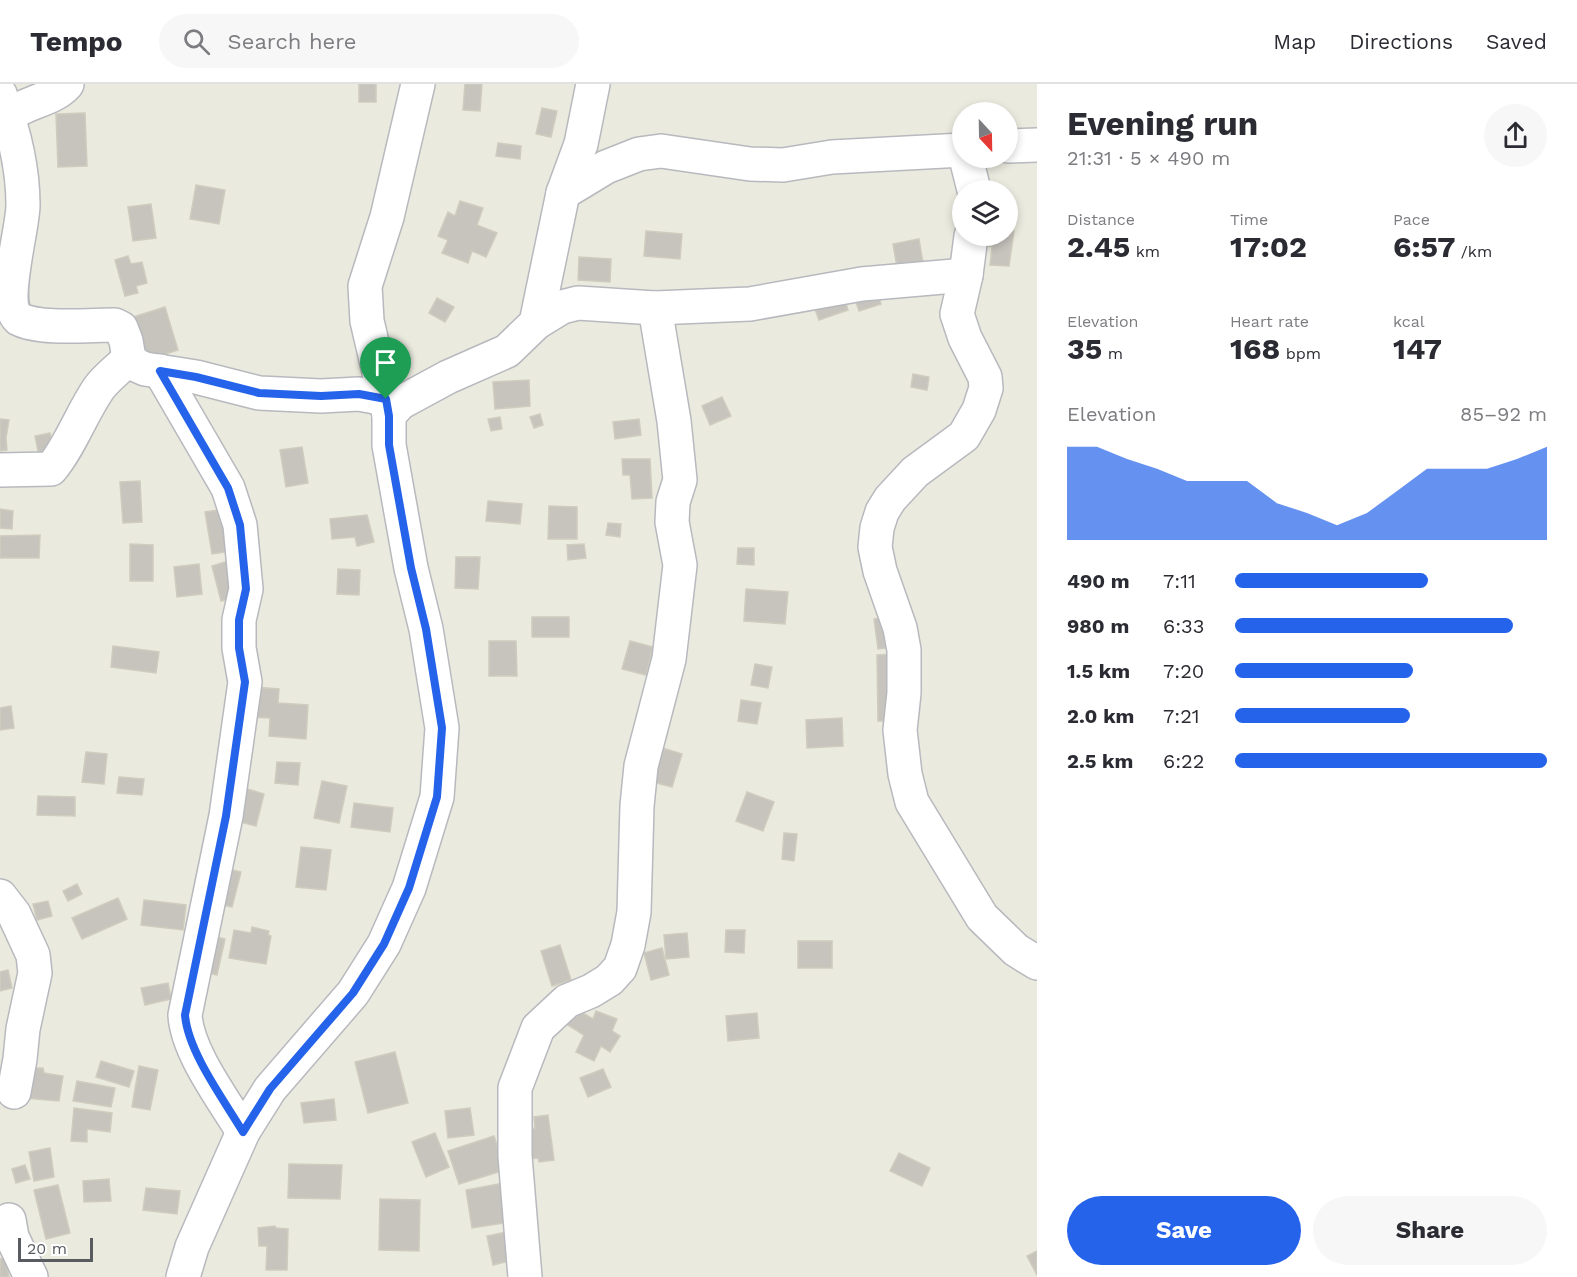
<!DOCTYPE html>
<meta charset="utf-8">
<style>
body{margin:0;font-family:"Work Sans",sans-serif;background:#f7f7f7;color:#2b2b33;height:100vh;display:flex;flex-direction:column;font-size:22px;white-space:nowrap}
*{box-sizing:border-box;margin:0}
p{font-size:20px;color:#7c7c81}
.icon{flex:none;width:33px;height:33px;fill:none;stroke:currentColor;stroke-width:2;stroke-linecap:round;stroke-linejoin:round}
.map{position:relative;flex:1;overflow:hidden}
.details{display:flex;flex-direction:column;background:#fff;width:540px}
.details>*{flex:none}
.needle{width:39px;rotate:158deg}
.tools{position:absolute;left:952px;top:18px;display:grid;gap:12px}
.tools a{display:grid;place-items:center;width:66px;height:66px;border-radius:50%;background:#fff;box-shadow:0 3px 9px #0003;font-size:30px}
.scale{position:absolute;left:18px;bottom:15px;width:75px;box-sizing:border-box;padding-left:6px;border:3px solid #585b60;border-top:0;font-size:16px;line-height:21px;white-space:nowrap;color:#585b60;-webkit-text-stroke:4px #fff;paint-order:stroke}
.pin{position:absolute;display:grid;place-items:center;width:51px;height:51px;color:#fff;margin:-62px -26px;border-radius:50% 50% 50% 0;rotate:-45deg;box-shadow:0 0 6px #0007}
.pin .icon{rotate:45deg}
.round{display:grid;place-items:center;flex:none;width:63px;height:63px;border-radius:32px;background:#f7f7f7}
.headline{display:flex;align-items:center;justify-content:space-between;height:102px;padding:0 30px}
h1{font-size:33px;font-weight:700;line-height:45px}
.figures{display:grid;grid-template-columns:repeat(3,1fr);gap:9px;height:102px;padding:6px 30px}
.figures div{display:grid;align-content:center}
.figures b{font-size:30px;font-weight:700}
.figures small{font-size:16px;font-weight:400}
.figures p{font-size:16px}
.chart{height:168px;padding:12px 30px}
.chart p{display:flex;justify-content:space-between}
.chart svg{width:100%;height:108px;margin-top:6px;fill:#2563eb;opacity:.7}
.action{display:flex;gap:12px;margin-top:auto;padding:12px 30px}
.action a{flex:1;height:69px;border-radius:36px;background:#2563eb;color:#fff;font-size:24px;font-weight:700;line-height:69px;text-align:center}
.action a+a{background:#f7f7f7;color:#2b2b33}
ul{padding:0 30px;list-style:none;font-size:20px}
li{display:grid;grid-template-columns:96px 72px 1fr;align-items:center;height:45px}
li i{height:15px;border-radius:8px;background:#2563eb}
header{display:flex;align-items:center;gap:36px;box-sizing:border-box;height:84px;padding:0 30px;background:#fff;border-bottom:2px solid #e1e1e2}
header strong{font-size:28px}
nav{display:flex;gap:33px;margin-inline-start:auto;font-size:21px}
.search{width:420px;height:54px;background:#f7f7f7;display:flex;align-items:center;gap:15px;box-sizing:border-box;padding:0 21px;border-radius:33px;color:#7c7c81;font-size:22px}
main{display:flex;flex:1;min-height:0}
.map>svg:first-child{display:block}
</style>
<header>
<strong>Tempo</strong>
<div class="search"><svg class="icon" aria-label="search" viewBox="0 0 24 24"><circle cx="10" cy="10" r="6"/><path d="M15 15l6 6"/></svg>Search here</div>
<nav><a>Map</a><a>Directions</a><a>Saved</a></nav>
</header>
<main>
<div class="map">
<svg width="1037" height="1193" viewBox="0 0 1037 1193">
<rect width="100%" height="100%" fill="#ebeadf"/>
<g fill="#c6c4bd" stroke="#cfccbe" stroke-width="1.5">
<rect x="359" y="0" width="17" height="18"/>
<polygon points="465,0 482,0 480,27 463,26"/>
<polygon points="542,24 557,27 551,53 536,50"/>
<polygon points="85,29 87,82 58,83 56,30"/>
<polygon points="498,59 521,62 520,75 496,72"/>
<polygon points="196,101 225,106 219,140 190,135"/>
<polygon points="460,117 483,124 477,141 497,149 486,173 472,167 468,179 442,169 448,156 438,152 448,128 455,132"/>
<polygon points="151,120 156,154 133,157 128,123"/>
<polygon points="1008,146 1014,147 1009,182 990,181 992,163 980,161 982,152 1008,152"/>
<polygon points="646,147 682,150 680,175 644,172"/>
<polygon points="919,155 924,185 898,189 893,160"/>
<polygon points="128,172 131,180 142,178 147,199 136,202 138,209 125,212 115,176"/>
<polygon points="579,173 611,175 610,198 578,196"/>
<polygon points="875,202 881,220 859,227 853,209"/>
<polygon points="842,207 848,226 819,236 812,217"/>
<polygon points="437,214 454,223 445,238 429,229"/>
<polygon points="165,223 178,266 140,278 127,235"/>
<polygon points="913,290 929,293 927,306 911,303"/>
<polygon points="529,296 530,322 495,325 493,298"/>
<polygon points="722,313 731,332 710,341 702,322"/>
<polygon points="540,330 543,341 534,344 530,333"/>
<polygon points="500,333 502,345 491,347 488,335"/>
<polygon points="0,335 9,336 6,354 7,366 0,367"/>
<polygon points="639,335 641,351 615,355 613,338"/>
<polygon points="50,349 54,369 39,372 35,352"/>
<polygon points="302,363 308,399 286,403 280,366"/>
<polygon points="622,375 650,375 652,414 632,415 630,391 623,391"/>
<polygon points="140,397 142,438 123,439 120,398"/>
<polygon points="488,417 522,420 520,440 486,437"/>
<polygon points="549,422 577,423 577,455 548,455"/>
<polygon points="0,425 13,427 12,445 0,444"/>
<polygon points="225,425 231,467 212,470 205,428"/>
<polygon points="367,431 374,458 357,462 355,453 332,455 330,435"/>
<polygon points="608,439 621,440 620,453 606,451"/>
<polygon points="40,451 39,474 0,474 0,452"/>
<polygon points="130,460 153,461 153,497 130,497"/>
<polygon points="584,460 586,474 568,476 567,461"/>
<polygon points="738,464 754,464 754,481 737,480"/>
<polygon points="456,473 480,473 478,505 455,504"/>
<polygon points="235,475 244,511 221,517 212,482"/>
<polygon points="199,480 202,510 177,513 174,483"/>
<polygon points="338,485 360,486 359,511 337,510"/>
<polygon points="746,505 788,508 785,540 744,537"/>
<polygon points="890,532 894,563 878,565 874,535"/>
<rect x="532" y="533" width="37" height="20"/>
<polygon points="489,557 516,557 517,592 489,592"/>
<polygon points="630,557 653,563 646,591 622,585"/>
<polygon points="113,562 159,568 156,589 111,583"/>
<polygon points="898,570 900,637 878,637 877,571"/>
<polygon points="755,580 772,583 768,604 751,601"/>
<polygon points="254,603 279,605 278,619 308,621 306,655 269,652 270,634 251,633"/>
<polygon points="741,616 761,619 757,640 738,637"/>
<polygon points="11,622 14,644 0,646 0,624"/>
<polygon points="842,634 843,662 807,664 806,636"/>
<polygon points="659,663 682,670 672,703 649,697"/>
<polygon points="86,668 107,670 104,700 82,698"/>
<polygon points="277,678 300,679 298,701 275,699"/>
<polygon points="119,693 144,695 142,711 117,709"/>
<polygon points="322,697 347,702 339,739 314,734"/>
<polygon points="244,704 264,710 256,742 236,737"/>
<polygon points="747,708 774,718 763,747 736,737"/>
<polygon points="38,712 75,713 75,732 37,731"/>
<polygon points="354,719 393,724 390,748 351,743"/>
<polygon points="784,749 797,750 794,777 782,775"/>
<polygon points="301,763 331,766 326,806 296,803"/>
<polygon points="220,783 241,788 232,823 211,818"/>
<polygon points="77,800 82,810 68,817 63,807"/>
<polygon points="118,814 127,835 82,855 72,834"/>
<polygon points="144,816 186,821 183,846 141,841"/>
<polygon points="48,817 52,832 37,836 33,820"/>
<polygon points="252,843 269,847 268,851 271,852 266,880 229,874 234,846 251,849"/>
<polygon points="726,846 745,846 744,869 725,868"/>
<polygon points="202,849 225,855 217,891 193,885"/>
<polygon points="687,849 689,873 666,875 664,851"/>
<rect x="798" y="857" width="34" height="27"/>
<polygon points="560,861 571,896 552,902 541,867"/>
<polygon points="662,864 669,891 651,896 644,869"/>
<polygon points="8,886 12,904 0,907 0,888"/>
<polygon points="168,899 171,915 145,921 141,904"/>
<polygon points="573,923 593,935 596,927 617,935 612,947 620,952 610,968 601,962 594,977 576,968 584,951 563,938"/>
<polygon points="757,929 759,954 728,957 726,932"/>
<polygon points="395,968 408,1019 368,1029 355,978"/>
<polygon points="101,977 134,987 129,1003 96,993"/>
<polygon points="139,982 158,986 150,1026 132,1023"/>
<polygon points="28,984 43,984 44,989 63,992 59,1017 25,1014"/>
<polygon points="603,985 611,1003 588,1013 580,994"/>
<polygon points="77,997 115,1004 111,1023 73,1017"/>
<polygon points="334,1015 336,1036 304,1039 301,1019"/>
<polygon points="74,1024 112,1029 110,1048 87,1045 87,1058 71,1057"/>
<polygon points="470,1024 474,1051 448,1054 445,1027"/>
<polygon points="548,1031 554,1076 539,1078 538,1074 530,1075 525,1045 535,1044 534,1033"/>
<polygon points="435,1049 449,1083 426,1093 412,1058"/>
<polygon points="494,1052 505,1086 459,1100 448,1067"/>
<polygon points="50,1064 54,1093 34,1097 29,1068"/>
<polygon points="899,1069 930,1084 922,1102 890,1087"/>
<polygon points="289,1080 342,1081 340,1115 288,1114"/>
<polygon points="25,1081 30,1095 16,1099 12,1085"/>
<polygon points="109,1095 111,1117 84,1118 83,1097"/>
<polygon points="504,1099 510,1138 472,1144 466,1106"/>
<polygon points="58,1101 70,1149 46,1155 34,1106"/>
<polygon points="146,1104 180,1107 177,1130 143,1126"/>
<polygon points="380,1115 420,1116 419,1167 379,1166"/>
<polygon points="275,1142 276,1144 288,1145 287,1186 266,1186 267,1162 259,1162 258,1144"/>
<polygon points="507,1148 513,1176 493,1181 487,1152"/>
<polygon points="1037,1167 1037,1191 1027,1172"/>
<polygon points="5,1174 9,1193 0,1193 0,1175"/>
</g>
<g fill="none" stroke-linecap="round" stroke-linejoin="round">
<defs>
<g id="minor">
<path d="M0,10C13,44 23,83 23,121C23,146 0,220 19,235C40,246 90,241 115,241L121,244L126,257L129,274L136,281L145,285L196,293L259,309L321,312L359,310L386,315"/>
<path d="M9,32C26,17 52,17 67,0"/>
<polyline points="1008,62 1037,61"/>
<polyline points="966,74 974,106"/>
<polyline points="563,109 581,60 593,0"/>
<polyline points="971,152 966,191 957,230 965,254 985,293 986,304 979,326 964,352 915,388 890,415 882,428 877,444 875,463 880,487 900,544 904,566 904,609 900,646 905,690 912,718 982,833 1016,866 1037,879"/>
<polyline points="536,239 562,223 578,219 655,224 750,220 862,200 966,191"/>
<path d="M160,287L228,404L240,441L246,505L239,536V564L245,598L226,732L185,931C187,968 224,1016 243,1048"/>
<polyline points="389,331 367,237 365,202 387,133 418,0"/>
<path d="M0,386L51,385C71,361 81,330 99,304C107,293 120,284 129,274"/>
<polyline points="0,812 14,830 33,871 35,889 23,945 20,975 14,1008"/>
<polyline points="9,1136 12,1153 31,1193"/>
<polyline points="183,1193 192,1163 243,1048 270,1005 353,909 384,860 409,804 437,713 442,644 426,545 411,484 389,361 389,331 400,319 448,293 507,267 536,239 563,109 606,83 639,70 661,67 750,80 783,81 832,73 963,66"/>
<polyline points="525,1193 515,1072 515,1004 538,944 567,917 591,907 609,896 620,884 628,861 634,828 637,722 641,682 669,575 680,481 672,438 673,418 680,396 674,337 655,224"/>
</g>
</defs>
<use href="#minor" stroke="#b7b9be" stroke-width="36"/>
<use href="#minor" stroke="#fff" stroke-width="33"/>
</g>
<g fill="none" stroke-linecap="round" stroke-linejoin="round">
<defs>
<path id="route" d="M160,287L196,293L259,309L321,312L359,310L386,315L389,332V361L411,484L426,545L442,644L437,713L409,804L384,860L353,909L270,1005L243,1048C224,1016 188,968 185,931L226,732L245,598L239,564V536L246,505L240,441L228,404Z"/>
</defs>
<use href="#route" stroke="#fff" stroke-width="12"/>
<use href="#route" stroke="#2563eb" stroke-width="8"/>
</g>
</svg>
<div class="tools">
<a><svg class="needle" viewBox="-14 -14 28 28"><path d="M0-13l5 13h-10z" fill="#e53935"/><path d="M0 13l5-13h-10z" fill="#7c7c81"/></svg></a>
<a><svg class="icon" aria-label="layers" viewBox="0 0 24 24"><path d="M12 4l9 5-9 5-9-5zM3 14l9 5 9-5"/></svg></a>
</div>
<div class="scale">20 m</div>
<div class="pin" style="left:386px;top:315px;background:#1e9e55"><svg class="icon" aria-label="arrive" viewBox="0 0 24 24"><path d="M6 21V4h12l-3 4 3 4H6"/></svg></div>
</div>
<section class="details">
<div class="headline"><div><h1>Evening run</h1><p>21:31 · 5 × 490 m</p></div><a class="round"><svg class="icon" aria-label="share" viewBox="0 0 24 24"><path d="M12 15V3M7 8l5-5 5 5M5 13v7h14v-7"/></svg></a></div>
<div class="figures">
<div><p>Distance</p><b>2.45<small> km</small></b></div>
<div><p>Time</p><b>17:02</b></div>
<div><p>Pace</p><b>6:57<small> /km</small></b></div>
</div>
<div class="figures">
<div><p>Elevation</p><b>35<small> m</small></b></div>
<div><p>Heart rate</p><b>168<small> bpm</small></b></div>
<div><p>kcal</p><b>147</b></div>
</div>
<div class="chart"><p><span>Elevation</span>85–92 m</p>
<svg viewBox="0 0 160 44" preserveAspectRatio="none"><path d="M0 44V6L10 6L20 11L30 15L40 20L50 20L60 20L70 29L80 33L90 38L100 33L110 24L120 15L130 15L140 15L150 11L160 6V44z"/></svg>
</div>
<ul>
<li><b>490 m</b>7:11<i style="width:62%"></i></li>
<li><b>980 m</b>6:33<i style="width:89%"></i></li>
<li><b>1.5 km</b>7:20<i style="width:57%"></i></li>
<li><b>2.0 km</b>7:21<i style="width:56%"></i></li>
<li><b>2.5 km</b>6:22<i style="width:100%"></i></li>
</ul>
<div class="action"><a>Save</a><a>Share</a></div>
</section>
</main>
